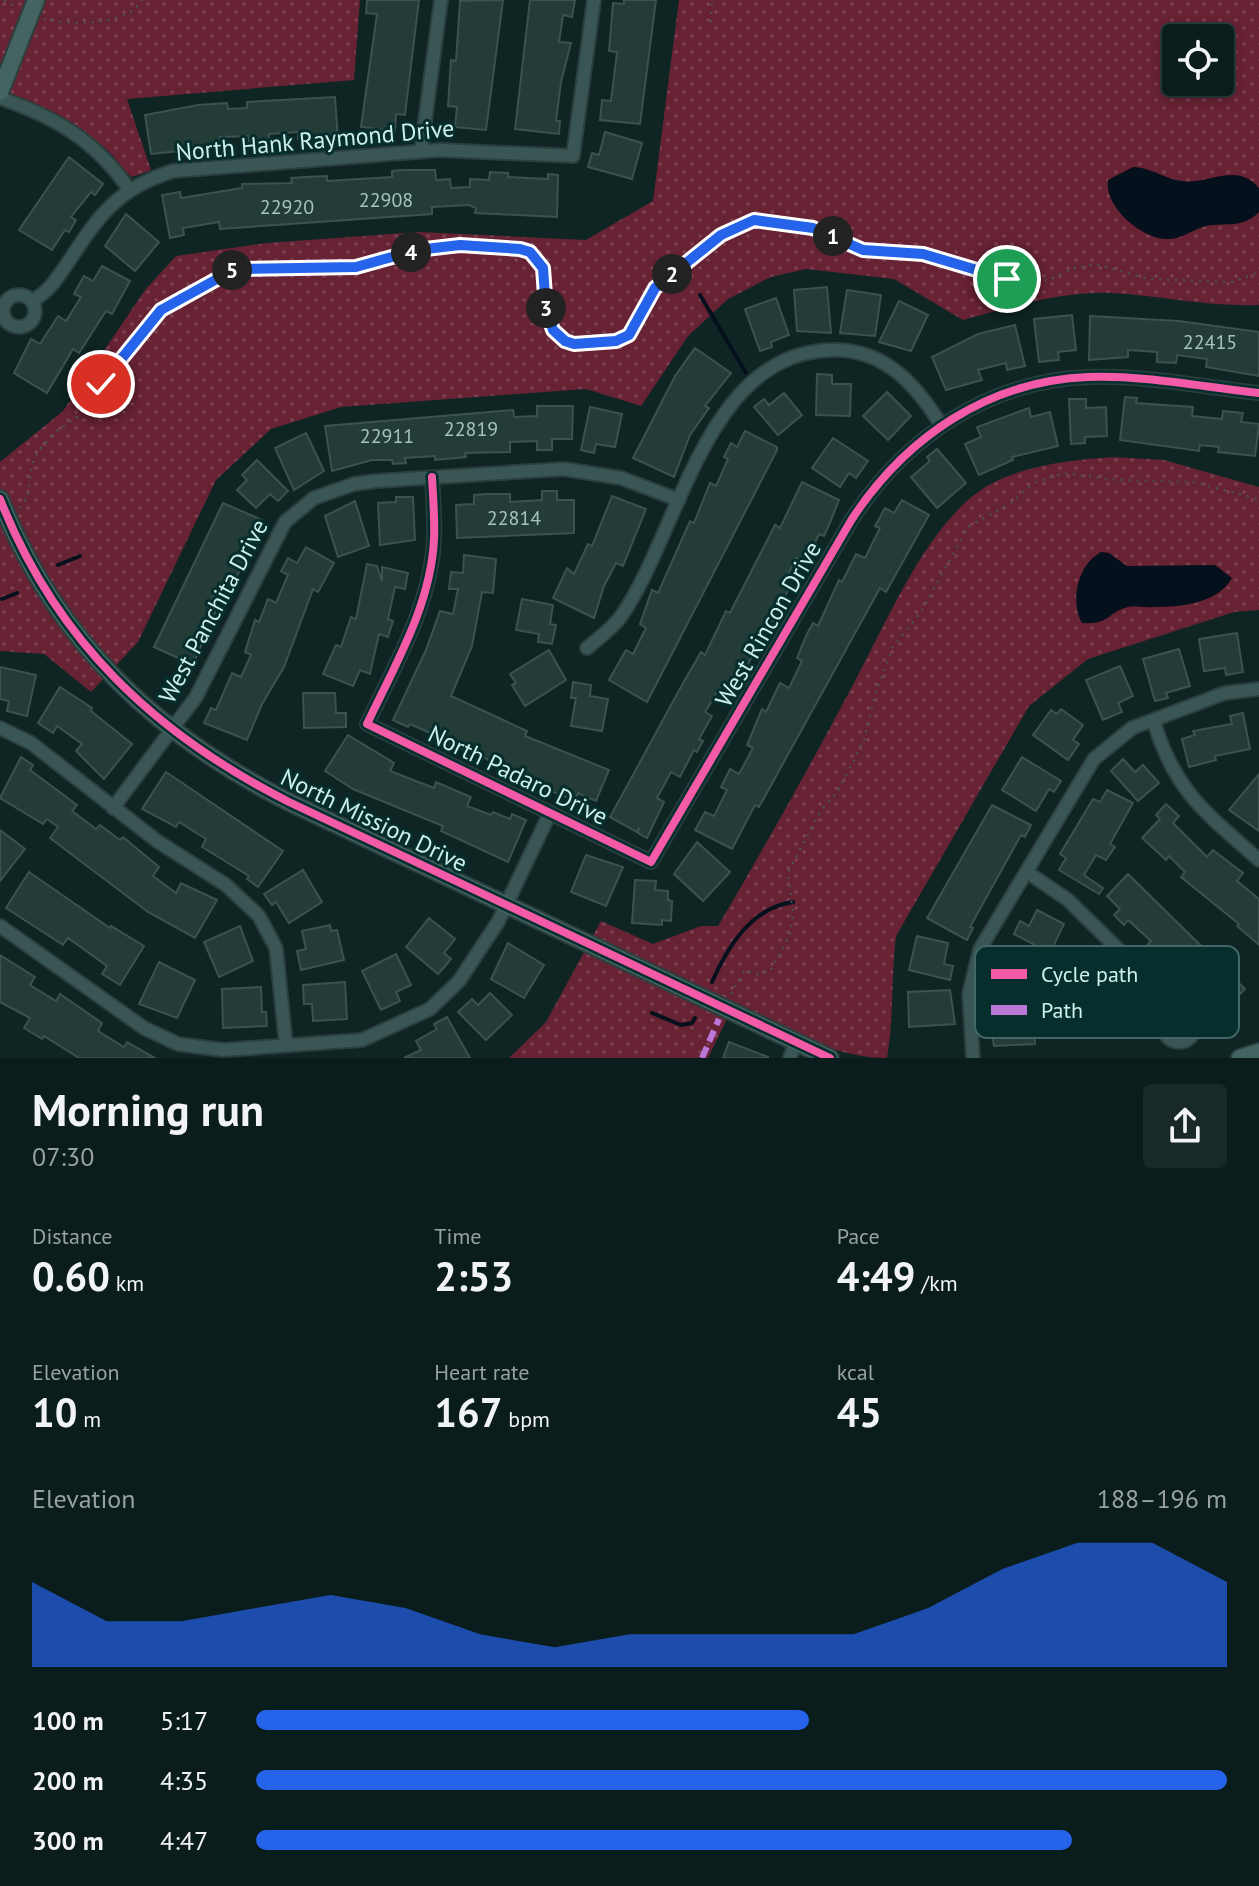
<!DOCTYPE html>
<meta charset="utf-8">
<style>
body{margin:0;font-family:"PT Sans",sans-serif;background:#182928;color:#f1f3f6;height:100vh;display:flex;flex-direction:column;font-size:30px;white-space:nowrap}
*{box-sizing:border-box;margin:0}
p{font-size:26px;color:#99a1a3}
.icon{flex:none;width:44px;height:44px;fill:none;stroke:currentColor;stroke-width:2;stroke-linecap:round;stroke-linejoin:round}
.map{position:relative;height:1058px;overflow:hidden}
.details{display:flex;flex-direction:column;background:#0a1c1b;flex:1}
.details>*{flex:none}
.buttons{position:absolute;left:1162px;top:24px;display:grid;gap:16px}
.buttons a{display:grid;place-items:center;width:72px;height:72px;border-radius:8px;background:#0a1c1b;box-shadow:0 4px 12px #0003,0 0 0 2px #2a3a3a;font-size:40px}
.pin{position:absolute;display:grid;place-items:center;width:68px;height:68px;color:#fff;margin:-34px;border:4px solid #fff;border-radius:50%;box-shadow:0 2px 8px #0007}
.km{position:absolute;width:40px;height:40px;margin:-20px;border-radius:50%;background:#222;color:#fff;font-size:22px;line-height:40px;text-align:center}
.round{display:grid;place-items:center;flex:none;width:84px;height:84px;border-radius:8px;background:#182928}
.summary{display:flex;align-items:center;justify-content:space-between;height:136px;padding:0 32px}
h1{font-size:44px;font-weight:800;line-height:60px}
.metrics{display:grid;grid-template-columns:repeat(3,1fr);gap:12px;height:136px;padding:8px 32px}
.metrics div{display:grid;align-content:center}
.metrics b{font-size:40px;font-weight:800}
.metrics small{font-size:22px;font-weight:400}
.metrics p{font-size:22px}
.chart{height:224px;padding:16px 32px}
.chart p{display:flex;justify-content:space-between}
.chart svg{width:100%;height:144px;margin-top:8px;fill:#2563eb;opacity:.7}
ul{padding:0 32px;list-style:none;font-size:26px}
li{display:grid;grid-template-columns:128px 96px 1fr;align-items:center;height:60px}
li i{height:20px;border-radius:10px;background:#2563eb}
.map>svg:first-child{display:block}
</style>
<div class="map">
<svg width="1259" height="1058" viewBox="0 0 1259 1058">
<defs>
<pattern id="grass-dots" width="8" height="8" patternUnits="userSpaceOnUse" patternTransform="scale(2)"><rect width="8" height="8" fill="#672234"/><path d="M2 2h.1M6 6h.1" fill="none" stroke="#7c4252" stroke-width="1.8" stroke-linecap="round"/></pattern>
</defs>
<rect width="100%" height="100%" fill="#0e2524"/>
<g fill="url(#grass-dots)" fill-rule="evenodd">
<path d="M0,0H360L354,80L127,99L151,170L132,177C122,170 116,157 106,149C73,121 40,105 0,89Z"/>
<path d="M679,0H1259V305C1209,307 1162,296 1113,293C1061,291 1011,307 963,320L894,279L806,269L771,277L728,299L688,336L641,406L586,389L341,407L271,429L216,480L138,642L91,692L44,654L0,651V462L63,411L145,290L176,256L267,243L419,232L586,240L653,201ZM1176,38H1220V82H1176Z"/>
<path d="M1112,457L1164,460L1259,487V610L1234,612L1088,659L1029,706L896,936C891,977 894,1017 887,1058C832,1058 782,1027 734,1004L708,1058H509L546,1022L601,921L653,944L701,926H718C766,845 811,764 855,681C886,623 919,544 968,500C1006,466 1064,461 1112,457Z"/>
</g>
<g fill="#04101c">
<path d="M1133,167C1150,167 1165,179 1181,181C1209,185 1236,161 1259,188V212C1242,229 1227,222 1206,226C1193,229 1184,238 1170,239C1144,241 1104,208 1108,180Z"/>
<path d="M1101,552L1109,553L1127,566L1215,565L1232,578C1217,604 1180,607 1153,607C1145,608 1135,605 1128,607C1106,613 1110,625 1082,623C1070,601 1077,565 1101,552Z"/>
</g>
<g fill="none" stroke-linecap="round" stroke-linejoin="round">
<g stroke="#04101c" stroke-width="4">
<polyline points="700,295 746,373"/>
<polyline points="58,565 80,556"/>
<polyline points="2,599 17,593"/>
<path d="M712,982C728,946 751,908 793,902"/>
<polyline points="652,1013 681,1025 692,1023 695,1018"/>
</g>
</g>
<g fill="#233c37" stroke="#3b524f" stroke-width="2">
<polygon points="367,0 419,0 405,115 396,114 395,131 361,127 377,14 366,13"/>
<polygon points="503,0 486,130 455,127 457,107 448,106 451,60 456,61 460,1"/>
<polygon points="530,0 575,0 572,17 563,15 559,42 571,43 561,82 556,121 560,121 559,134 515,129"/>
<polygon points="624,0 656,0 640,124 600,120 602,100 611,101 617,52 609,51 613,3 624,4"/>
<polygon points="335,97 338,141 298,139 298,132 269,134 269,143 249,144 249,136 220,137 220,147 151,154 145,115 198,105 227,103 228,109 247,108 247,102"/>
<polygon points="605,132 642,143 632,179 588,167 592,153 599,155"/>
<polygon points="69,157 103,184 95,195 91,192 71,217 76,220 69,232 65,230 52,250 19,230"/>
<polygon points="404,170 435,170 436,180 450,179 451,188 470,187 470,179 489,180 490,172 508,173 508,177 548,179 548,174 558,175 557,217 475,213 476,208 469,205 432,207 432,214 220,229 219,222 183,228 184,235 170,238 162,195 180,192 181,198 242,188 242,184 292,183 291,178 305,177 327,176 327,181 392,177 392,171"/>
<polygon points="126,214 159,242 135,271 105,246"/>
<polygon points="102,266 130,281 112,314 106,311 79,353 73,349 47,393 14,373 31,339 40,344 58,316 66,321 81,297 74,294 84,276 93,281"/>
<polygon points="827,287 831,333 797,331 794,290"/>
<polygon points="847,290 881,295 875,336 840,333"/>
<polygon points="776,298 789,335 771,342 772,347 760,351 745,309"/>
<polygon points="899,301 928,315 911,351 879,342"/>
<polygon points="1072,315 1076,350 1058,352 1059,360 1039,362 1034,319"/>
<polygon points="1090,316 1179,321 1259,332 1259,376 1206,367 1207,359 1177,355 1176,363 1157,362 1157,352 1128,350 1128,357 1089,360"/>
<polygon points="1015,325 1025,366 1007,370 1006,363 978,370 982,380 946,390 932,357 978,334"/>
<polygon points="695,348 731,373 705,406 709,408 690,435 674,477 633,458 675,376"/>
<polygon points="817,374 832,375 832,384 851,384 850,416 816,415"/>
<polygon points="887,392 911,416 888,440 863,416"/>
<polygon points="784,393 802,415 778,435 754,407 764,399 769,405"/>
<polygon points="1125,397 1137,398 1136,403 1193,407 1192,416 1222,419 1223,411 1243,413 1241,422 1259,424 1255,456 1218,452 1219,447 1200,445 1199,451 1120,440"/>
<polygon points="1069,399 1086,399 1086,408 1106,407 1107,436 1085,437 1085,443 1071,444"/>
<polygon points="537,406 573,406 572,439 552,439 552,450 537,450 537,441 510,442 510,452 465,453 466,457 435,460 435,456 405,458 406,463 393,464 392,460 372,460 332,471 325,426 513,410 514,417 537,416"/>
<polygon points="590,407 622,414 615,447 596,444 594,453 581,450"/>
<polygon points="1029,408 1031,417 1050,412 1058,446 1012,457 1013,460 979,475 965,444 981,437 977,427"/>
<polygon points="745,431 777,447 777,450 647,702 609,680 626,650 633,654 646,628 640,624 652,590 658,593 690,521 694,523 710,483 716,486 728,459 724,457 731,443 737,447"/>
<polygon points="306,433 324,471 294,490 275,448"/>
<polygon points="833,438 868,461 856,478 849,473 840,487 812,468"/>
<polygon points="937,449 966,483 937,508 911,477 930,461 927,457"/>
<polygon points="257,460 288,491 278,501 270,494 256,508 237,490 247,480 242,475"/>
<polygon points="802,482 839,500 829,525 824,536 819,534 806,562 796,558 783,585 789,588 774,622 768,619 748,665 728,694 719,689 705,712 712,716 699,739 703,741 697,752 694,750 680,777 671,772 657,798 664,802 647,838 638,833 639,828 637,832 610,817 682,685 701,652 705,655 726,611 730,613 775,525 780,528"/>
<polygon points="542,491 557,491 557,500 574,500 574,533 457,538 456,505 474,504 474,495 487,494 510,494 510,502 542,500"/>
<polygon points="612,496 646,509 623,566 616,563 604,586 594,618 553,598 567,568 574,574 588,544 592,546"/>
<polygon points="396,497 413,497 415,540 380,545 378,503 396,502"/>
<polygon points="902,500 929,515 886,592 880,588 759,807 755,805 732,849 695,830 705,812 714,816 727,790 721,787 730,769 739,774 753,748 747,745 762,709 766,712 780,683 789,688 802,661 797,658 806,636 813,623 818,626 839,580 842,582 856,554 865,558 880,528 875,526 885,508 894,513"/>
<polygon points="355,501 369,546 338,557 325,516"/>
<polygon points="223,503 262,520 231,590 218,584 209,607 216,610 193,665 154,647"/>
<polygon points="306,547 334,563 318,592 313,589 284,667 262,704 247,740 204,723 211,708 216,710 232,673 241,677 251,655 245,652 255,620 259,622 268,599 276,603 288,575 281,571 288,558 297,563"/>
<polygon points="464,555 496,559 493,593 482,592 472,646 451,696 527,731 525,736 609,770 596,801 578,793 575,801 551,791 550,793 539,789 540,785 494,767 496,764 479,755 436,739 437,736 410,724 408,727 393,720 426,650 440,611 453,614 458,589 449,589 451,572 463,573"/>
<polygon points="367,564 377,566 382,581 382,567 408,573 405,589 395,587 388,619 393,621 388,637 379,634 370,674 360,670 353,686 323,674 336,645 341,647 351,617 356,619"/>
<polygon points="522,599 553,605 550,624 556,625 552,644 538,642 539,634 516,630"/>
<polygon points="1237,633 1243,672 1226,675 1225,668 1204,671 1199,639"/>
<polygon points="1179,649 1190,686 1166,693 1168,698 1155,701 1143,659"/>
<polygon points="549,650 566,680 525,706 512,685 516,683 510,674"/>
<polygon points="1120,666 1133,696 1118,703 1122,712 1103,720 1086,680"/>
<polygon points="0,667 36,675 27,716 7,711 9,701 0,699"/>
<polygon points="573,682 591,685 590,696 608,699 602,731 571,726 576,698 571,698"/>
<polygon points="60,687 92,708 91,711 132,744 104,779 76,751 82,744 57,726 53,733 38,723"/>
<polygon points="303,693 335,693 336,713 346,713 346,727 304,728"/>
<polygon points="1061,709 1083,725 1073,740 1079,744 1068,760 1033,735 1051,710 1057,714"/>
<polygon points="1243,713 1250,749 1215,756 1216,760 1189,767 1182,739 1195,735 1193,731 1232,724 1230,716"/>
<polygon points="348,735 394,763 390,771 434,788 436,782 471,797 467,806 491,815 493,812 510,819 512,814 526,820 508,862 441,831 443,826 353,789 325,771"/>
<polygon points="21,757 33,765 30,770 77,805 72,811 96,829 100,825 120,840 123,837 159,867 153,876 176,893 181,883 217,900 195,938 148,912 50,838 58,827 47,819 43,824 0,798"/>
<polygon points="1022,757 1061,781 1054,792 1049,789 1036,811 1002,790"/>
<polygon points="1123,759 1135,772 1143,765 1159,783 1138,801 1111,771"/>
<polygon points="166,772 283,851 258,887 247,879 249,876 202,847 206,839 179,822 176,827 142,809"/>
<polygon points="1259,774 1259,831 1229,810"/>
<polygon points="1107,790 1133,803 1110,844 1115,847 1106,860 1096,855 1084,875 1103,888 1099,894 1059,870 1066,858 1060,854 1093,799 1100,802"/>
<polygon points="1166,804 1179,816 1173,823 1207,857 1213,850 1243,873 1237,881 1259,899 1259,945 1237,926 1239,924 1181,877 1185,872 1169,856 1166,860 1142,838 1160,819 1156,815"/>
<polygon points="992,805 1031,825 1025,837 1021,835 970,927 973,928 967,940 927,918"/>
<polygon points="0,830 25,849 0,881"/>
<polygon points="697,842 730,872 703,901 674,874"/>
<polygon points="586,855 623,867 606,906 571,892"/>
<polygon points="303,870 322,902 289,923 276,902 272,905 264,894"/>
<polygon points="29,872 110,928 111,926 144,946 120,985 102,974 107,966 68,938 63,945 6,908"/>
<polygon points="1128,874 1245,989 1223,1011 1210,998 1204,1005 1194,995 1199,990 1181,970 1174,976 1145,948 1151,941 1128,920 1124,925 1114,915 1120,909 1107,896"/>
<polygon points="635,880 656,881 655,890 668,891 668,900 672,901 671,921 662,920 662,925 632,923"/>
<polygon points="1037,910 1064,924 1050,953 1014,934 1020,921 1029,926"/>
<polygon points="429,918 455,939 444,953 451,959 438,974 406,947"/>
<polygon points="330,925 331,931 337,930 344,960 301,970 297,951 306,949 302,931"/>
<polygon points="240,926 253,961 219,977 204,942"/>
<polygon points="917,936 948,943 944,964 953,966 950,980 909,970"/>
<polygon points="508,943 544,965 524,998 491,979"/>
<polygon points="396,954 411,985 396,992 400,1001 381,1010 362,971"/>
<polygon points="0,955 35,977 30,985 56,1001 60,994 102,1023 98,1031 124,1047 127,1042 155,1058 79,1058 44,1036 42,1039 24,1028 30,1018 0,1002"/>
<polygon points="159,962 195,980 177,1018 139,1004"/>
<polygon points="345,982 347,1019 313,1021 312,1004 304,1004 303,985"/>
<polygon points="261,987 262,1012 266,1012 267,1026 223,1028 222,989"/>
<polygon points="950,990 955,1024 909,1027 908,992"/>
<polygon points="490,993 512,1015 486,1040 458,1012 472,999 478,1005"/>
<polygon points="1033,1010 1035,1044 994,1046 989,1012"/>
<polygon points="447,1017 470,1058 404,1058 421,1050 416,1041 437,1029 434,1024"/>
<polygon points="729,1042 768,1057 768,1058 723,1058"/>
</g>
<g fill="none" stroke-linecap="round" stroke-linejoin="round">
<defs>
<g id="street">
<path d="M0,98C55,117 95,140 129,189"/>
<polyline points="421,151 441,0"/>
<circle cx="19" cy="311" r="16"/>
<path d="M32,301C50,291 57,278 69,261C99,215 118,188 173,171L440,150L573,156L594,0"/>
<path d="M432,477C433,498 435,519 434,539C431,605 395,665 367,724L651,862L852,519C906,437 988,381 1088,377C1145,375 1203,387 1259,393"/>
<path d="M587,648C599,638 613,628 622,615C681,529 707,345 839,350C887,352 917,386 941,425"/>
<path d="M1154,722C1175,792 1207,814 1259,860"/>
<polyline points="0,728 31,743 157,841 226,885 259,916 276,948 286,1045"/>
<polyline points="113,808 196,697 285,522 314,498 354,484 376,481 564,469 621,478 679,500"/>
<polyline points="1027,872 1068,900 1167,997 1174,1011"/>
<polyline points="0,926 144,1028 178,1044 223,1050 362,1040 430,1009 459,981 498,922 550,813"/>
<circle cx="1179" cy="1026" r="16"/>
<polyline points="790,1058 795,1044"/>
<polyline points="973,1058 969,994 980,949 1094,759 1132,728 1225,693 1259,689"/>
</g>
<g id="secondary">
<polyline points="0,92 36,0"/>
<path d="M0,499C56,641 155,734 289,802L830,1058"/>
<polyline points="1240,1058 1259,1052"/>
</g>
</defs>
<use href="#street" stroke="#2b403e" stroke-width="16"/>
<use href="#secondary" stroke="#2b403e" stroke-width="20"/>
<g stroke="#445b5a" stroke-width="2" stroke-dasharray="2 6" stroke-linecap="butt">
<polyline points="4,0 17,8"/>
<path d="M44,19C70,25 127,27 142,0"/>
<polyline points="711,22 712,0"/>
<polyline points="20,508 28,496 32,464 39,450 54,433 80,415 149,321 185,294 235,269 356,267 417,250 460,245 520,249 536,257 543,268 546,309 553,330 565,341 574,344 616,341 629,335 655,288 721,235 754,220 813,228 863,250 923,254 1018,280 1048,280 1075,268 1096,264 1148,279 1233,282 1259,272"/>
<polyline points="731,994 745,970 759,975 770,971 790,935 793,913 788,872 820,812 838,791 864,740 874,698 893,647 922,610 968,527 1011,503 1034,483 1064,473 1117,480 1192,482 1259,499"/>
</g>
<use href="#street" stroke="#395655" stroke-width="12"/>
<use href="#secondary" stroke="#446462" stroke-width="16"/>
<polyline stroke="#ba77d6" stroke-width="6" stroke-dasharray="12 6" stroke-linecap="butt" points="702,1058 719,1019"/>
<defs>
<g id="cycleway">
<path d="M432,477C433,498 435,519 434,539C431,605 395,665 367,724L651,862L852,519C906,437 988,381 1088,377C1145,375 1203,387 1259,393"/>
<path d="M0,499C56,641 155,734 289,802L830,1058"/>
</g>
</defs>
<use href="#cycleway" stroke="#052e2c" stroke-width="13"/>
<use href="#cycleway" stroke="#f35aa7" stroke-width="8"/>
</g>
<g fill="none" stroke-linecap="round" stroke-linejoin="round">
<defs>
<polyline id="route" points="101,384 161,310 235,269 356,267 417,250 460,245 520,249 530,252 543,268 546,309 553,330 565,341 574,344 616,341 629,335 655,288 721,235 754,220 813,228 863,250 923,254 1007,279"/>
</defs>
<use href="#route" stroke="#fff" stroke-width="16"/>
<use href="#route" stroke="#2563eb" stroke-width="10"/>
</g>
<g text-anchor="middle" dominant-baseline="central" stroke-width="6" stroke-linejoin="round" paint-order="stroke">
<g font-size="20" fill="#a3c3c0">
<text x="386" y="200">22908</text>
<text x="287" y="207">22920</text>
<text x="1210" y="342">22415</text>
<text x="471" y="429">22819</text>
<text x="387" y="436">22911</text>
<text x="514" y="518">22814</text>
</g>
<g font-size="24" fill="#cef0ed" stroke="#052e2c">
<text transform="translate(315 140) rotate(-5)">North Hank Raymond Drive</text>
<text transform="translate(213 611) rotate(-62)">West Panchita Drive</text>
<text transform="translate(768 624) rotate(-60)">West Rincon Drive</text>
<text transform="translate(518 775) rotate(26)">North Padaro Drive</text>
<text transform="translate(374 820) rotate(26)">North Mission Drive</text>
</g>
</g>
<rect x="975" y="946" width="264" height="92" rx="12" fill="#052e2c" stroke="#416866" stroke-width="2"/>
<rect x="991" y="969" width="36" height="10" fill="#f35aa7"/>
<rect x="991" y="1005" width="36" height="10" fill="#ba77d6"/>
<g font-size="22" fill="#cef0ed">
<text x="1041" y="982">Cycle path</text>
<text x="1041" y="1018">Path</text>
</g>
</svg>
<div class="buttons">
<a><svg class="icon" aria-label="locate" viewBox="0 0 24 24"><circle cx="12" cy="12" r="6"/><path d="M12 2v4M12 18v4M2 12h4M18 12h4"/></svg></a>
</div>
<div class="pin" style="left:1007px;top:279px;background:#1e9e55"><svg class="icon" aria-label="arrive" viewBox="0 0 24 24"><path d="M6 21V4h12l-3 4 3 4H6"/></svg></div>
<div class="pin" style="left:101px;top:384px;background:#d93025"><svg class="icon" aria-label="check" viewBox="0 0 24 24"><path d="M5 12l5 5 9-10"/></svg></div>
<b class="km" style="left:833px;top:236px">1</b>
<b class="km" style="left:672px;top:274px">2</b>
<b class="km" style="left:546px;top:308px">3</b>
<b class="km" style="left:411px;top:252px">4</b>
<b class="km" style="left:232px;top:270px">5</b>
</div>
<section class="details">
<div class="summary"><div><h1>Morning run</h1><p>07:30</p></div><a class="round"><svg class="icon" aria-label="share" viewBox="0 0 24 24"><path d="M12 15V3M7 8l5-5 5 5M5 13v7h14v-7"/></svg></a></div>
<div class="metrics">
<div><p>Distance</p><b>0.60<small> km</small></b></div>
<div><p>Time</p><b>2:53</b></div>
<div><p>Pace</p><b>4:49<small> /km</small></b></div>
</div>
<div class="metrics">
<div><p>Elevation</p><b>10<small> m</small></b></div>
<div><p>Heart rate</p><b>167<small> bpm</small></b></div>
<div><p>kcal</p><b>45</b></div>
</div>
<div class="chart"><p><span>Elevation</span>188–196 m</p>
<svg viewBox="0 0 160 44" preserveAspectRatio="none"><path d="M0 44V18L10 30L20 30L30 26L40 22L50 26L60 34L70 38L80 34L90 34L100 34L110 34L120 26L130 14L140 6L150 6L160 18V44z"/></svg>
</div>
<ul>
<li><b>100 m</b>5:17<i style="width:57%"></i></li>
<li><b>200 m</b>4:35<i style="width:100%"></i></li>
<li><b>300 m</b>4:47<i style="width:84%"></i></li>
</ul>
</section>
